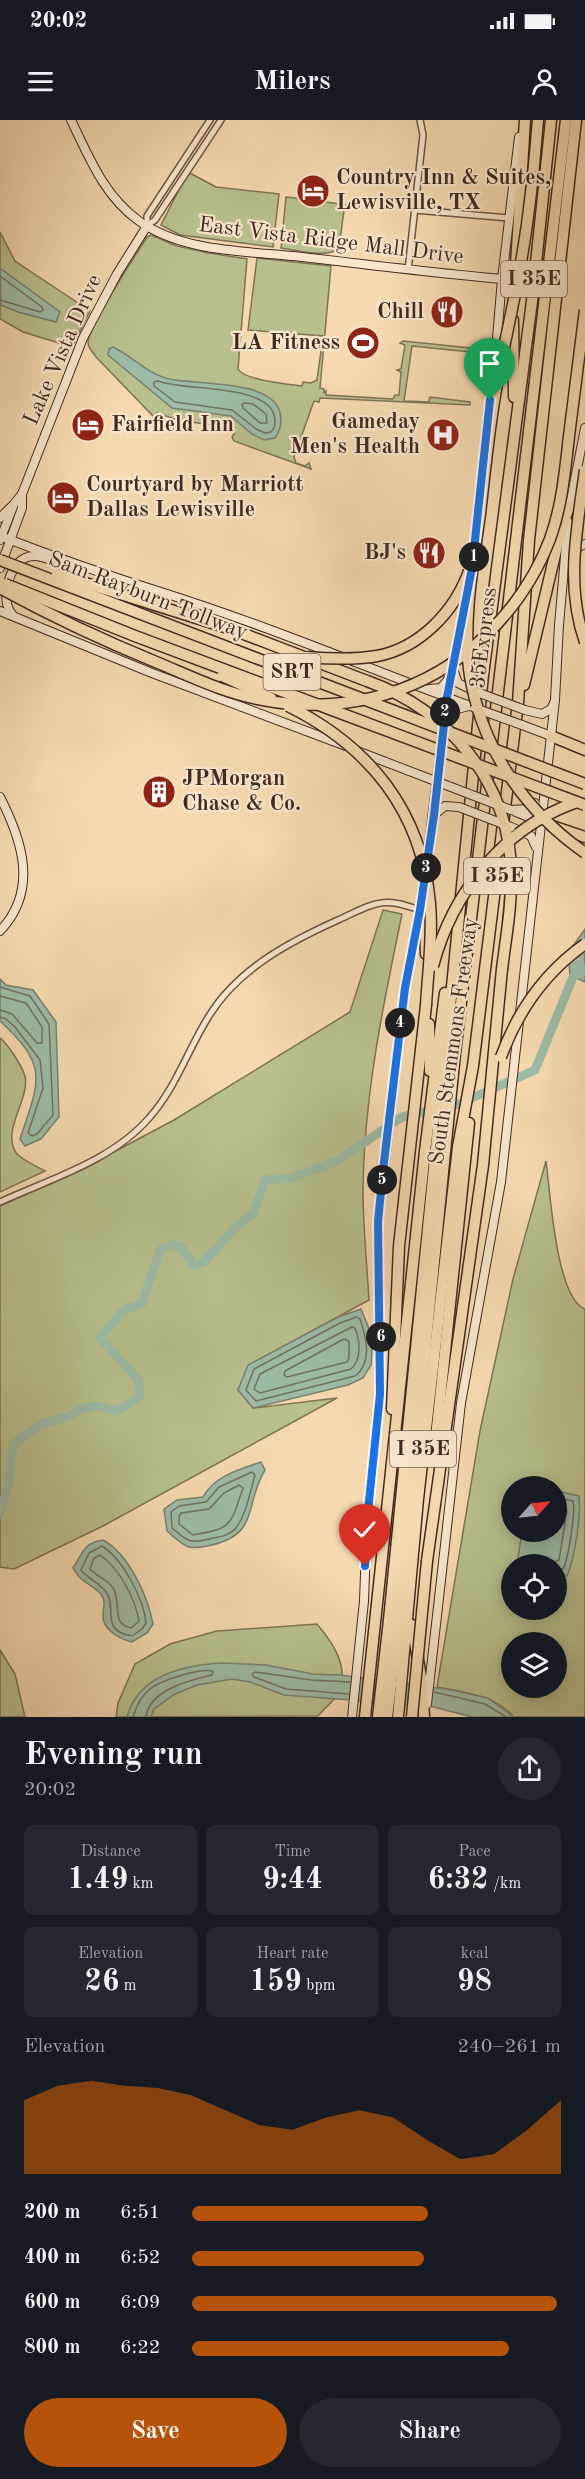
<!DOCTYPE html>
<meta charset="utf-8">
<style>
body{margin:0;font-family:"Old Standard TT",serif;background:#242831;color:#f1f3f6;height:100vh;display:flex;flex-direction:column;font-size:22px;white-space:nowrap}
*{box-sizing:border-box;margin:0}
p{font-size:20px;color:#9ea1a6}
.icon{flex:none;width:33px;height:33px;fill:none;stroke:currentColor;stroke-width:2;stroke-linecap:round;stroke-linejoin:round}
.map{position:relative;height:1597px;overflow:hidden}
.sheet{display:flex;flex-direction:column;background:#171b24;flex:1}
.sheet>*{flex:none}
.needle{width:39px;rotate:63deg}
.tools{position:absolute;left:501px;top:1356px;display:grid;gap:12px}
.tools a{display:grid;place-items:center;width:66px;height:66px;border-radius:50%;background:#171b24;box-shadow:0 3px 15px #0003;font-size:30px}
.pin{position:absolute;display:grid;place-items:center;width:51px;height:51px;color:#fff;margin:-62px -26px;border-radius:50% 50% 50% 0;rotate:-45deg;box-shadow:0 0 6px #0007}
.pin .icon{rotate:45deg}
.km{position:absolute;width:30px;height:30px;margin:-15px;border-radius:50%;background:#222;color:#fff;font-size:16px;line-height:30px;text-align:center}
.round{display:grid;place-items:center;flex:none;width:63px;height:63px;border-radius:32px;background:#242831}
.head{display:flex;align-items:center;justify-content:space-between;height:102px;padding:0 24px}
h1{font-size:33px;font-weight:700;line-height:45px}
.figures{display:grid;grid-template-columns:repeat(3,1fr);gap:9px;height:102px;padding:6px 24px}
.figures div{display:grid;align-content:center;border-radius:9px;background:#242831;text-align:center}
.figures b{font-size:30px;font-weight:700}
.figures small{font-size:16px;font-weight:400}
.figures p{font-size:16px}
.chart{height:168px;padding:12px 24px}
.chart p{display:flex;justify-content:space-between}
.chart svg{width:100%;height:108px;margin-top:6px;fill:#b45309;opacity:.7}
.primary-button{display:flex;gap:12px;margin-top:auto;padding:12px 24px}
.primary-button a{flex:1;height:69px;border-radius:36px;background:#b45309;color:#fff;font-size:24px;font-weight:700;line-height:69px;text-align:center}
.primary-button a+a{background:#242831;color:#f1f3f6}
ul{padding:0 24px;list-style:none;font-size:20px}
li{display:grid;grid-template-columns:96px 72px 1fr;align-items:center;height:45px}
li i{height:15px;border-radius:8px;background:#b45309}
.status{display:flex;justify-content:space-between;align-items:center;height:42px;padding:0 30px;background:#171b24;direction:ltr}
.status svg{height:16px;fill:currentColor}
header{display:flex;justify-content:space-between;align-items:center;height:78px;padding:0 24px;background:#171b24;font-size:27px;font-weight:700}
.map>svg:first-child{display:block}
</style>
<div class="status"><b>20:02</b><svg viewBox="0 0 49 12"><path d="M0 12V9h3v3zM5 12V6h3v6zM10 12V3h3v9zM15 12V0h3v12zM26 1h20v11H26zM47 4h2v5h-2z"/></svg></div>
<header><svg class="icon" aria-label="menu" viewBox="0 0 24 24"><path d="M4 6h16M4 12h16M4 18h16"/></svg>Milers<svg class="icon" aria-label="person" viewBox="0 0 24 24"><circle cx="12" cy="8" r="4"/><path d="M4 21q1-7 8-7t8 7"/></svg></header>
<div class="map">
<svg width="585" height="1597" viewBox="0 0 585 1597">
<rect width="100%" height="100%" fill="#f6d9b0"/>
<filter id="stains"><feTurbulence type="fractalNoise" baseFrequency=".00333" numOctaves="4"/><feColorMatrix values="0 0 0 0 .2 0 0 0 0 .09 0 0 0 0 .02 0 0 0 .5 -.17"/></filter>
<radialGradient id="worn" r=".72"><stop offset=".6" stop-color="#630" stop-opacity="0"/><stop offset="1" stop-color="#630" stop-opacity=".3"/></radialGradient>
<g fill="#b8c08e" stroke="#7e7456" stroke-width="1.5" fill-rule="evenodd">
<polygon points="188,52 216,67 279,74 273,127 180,115 161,105"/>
<path d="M286,77L349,85L344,90L339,128C329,139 294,130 281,128Z"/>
<polygon points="0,112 15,141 90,191 72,227 23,212 0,199"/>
<path d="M151,115L177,126L209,133L247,139L238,249C244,260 287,264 302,266L303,262L311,263L317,260L323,216L248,210L257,138L331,146L320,268L324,269V273L326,271V275L393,279L395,275H399L401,252L397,250L401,249L405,225L400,223L403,221L471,228L473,237L470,232L412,226L404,281L429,282L430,277L470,282V285L320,278L319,282L314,281L294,337L296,343L305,346L309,343L311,349L234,321L232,317L235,312L224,307L185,301L181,306V301L157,293L154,297L97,238C93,233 88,228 88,222C89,205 136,135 147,117Z"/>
<path d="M383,790L402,794C383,885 364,977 363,1070C363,1107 367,1144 369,1180L249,1245L238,1270L253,1288L337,1278L103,1406L14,1449L0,1447V1086L80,1050L174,1000L350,892Z"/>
<path d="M0,918C8,924 22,946 25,956C30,980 0,1012 17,1034C24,1041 36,1046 45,1051L0,1072Z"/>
<path d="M546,1041C550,1070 556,1179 585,1189V1597H514C495,1575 464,1572 437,1567L480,1311L513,1159ZM512,1366H556V1412H512ZM512,1444H556V1490H512ZM512,1522H556V1568H512Z"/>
<path d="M317,1504C334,1524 353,1552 335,1578C330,1584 323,1590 318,1596L116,1597L118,1583L135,1544L170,1524L217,1511Z"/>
<polygon points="0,1530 15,1554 25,1597 0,1597"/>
</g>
<g fill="#9dbba7" stroke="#798171" stroke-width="1.5">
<polygon points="0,148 60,192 56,202 18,192 1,185"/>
<path d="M113,227C132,236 148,254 169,259C195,265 271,259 280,292C282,302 281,310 275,318L264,320L252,314L231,296L172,288L108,235L109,229Z"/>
<polygon points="585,809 585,862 570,855 568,833"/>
<path d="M0,859L6,865L33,870L56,902L59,997L41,1019L25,1026L20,1019C39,961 50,947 0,901Z"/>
<polygon points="361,1189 370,1211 372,1232 371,1245 363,1258 348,1265 253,1288 238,1270 248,1245 338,1197"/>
<path d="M261,1342L265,1350C244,1384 260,1414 212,1425C186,1431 186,1427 167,1411L164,1389L177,1380L203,1377C214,1356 240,1349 261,1342Z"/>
<path d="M557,1371L579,1376C581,1397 575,1437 567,1456H557L556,1444H517L522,1412H556Z"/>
<path d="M103,1420C129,1434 148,1477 153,1504L147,1513L132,1522C120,1519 102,1510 103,1495C103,1487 107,1481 100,1473C90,1463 81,1463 73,1448C83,1433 83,1423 103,1420Z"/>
<path d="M222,1543L266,1545L313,1554L340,1555L452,1570L488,1578L514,1597H472L430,1586L284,1575L250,1562L232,1559L197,1565L175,1574L154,1589L151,1597H127C138,1556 183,1545 222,1543Z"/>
</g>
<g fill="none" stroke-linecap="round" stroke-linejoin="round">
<g stroke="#707263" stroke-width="1.5">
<polyline points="0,156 42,187 43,190 40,192 0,180"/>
<path d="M158,261C183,271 266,264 274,295C276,302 275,308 271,312L265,313L256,309L232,290L175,282L154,266V262Z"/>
<polygon points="245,283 253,284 266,294 267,303 260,303 243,288 242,284"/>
<polyline points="0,867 30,876 49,904 53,995 37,1014 32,1016 28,1013 43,968 40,940 15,907 6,899 0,897"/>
<polyline points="0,876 26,883 42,907 42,923 37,923 12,894 0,890"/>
<path d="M357,1197L360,1199C366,1217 373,1242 355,1256L256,1281L246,1270L254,1249L340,1203Z"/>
<path d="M352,1207L355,1208C360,1221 362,1239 351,1249L260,1273L254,1269L260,1254Z"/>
<polygon points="344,1219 349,1221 349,1238 347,1242 287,1257 284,1255 285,1251"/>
<path d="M252,1352L255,1355C250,1372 246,1396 235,1409C229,1416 218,1417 209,1419C188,1424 188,1421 172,1408L171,1392L179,1386L206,1382L219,1367Z"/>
<path d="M239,1365L243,1368C230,1405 234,1408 193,1415L179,1404V1396L181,1393L209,1389L224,1373Z"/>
<path d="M556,1377L573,1381C576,1391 568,1440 563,1449L556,1450"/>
<path d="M102,1426C123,1439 144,1480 146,1503L142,1509L132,1516C99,1511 118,1488 106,1472C100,1463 88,1459 81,1450L89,1433Z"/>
<path d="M100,1435C119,1448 135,1478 139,1501L131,1508C110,1504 122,1482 113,1468C107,1459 97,1457 90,1449L94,1438Z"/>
<polyline points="551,1444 559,1440 567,1390 565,1386 556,1384"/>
<polyline points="434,1572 485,1584 506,1597"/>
<polyline points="349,1574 286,1569 254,1557 252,1554 255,1552 312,1560 350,1562"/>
<path d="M133,1597C136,1587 142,1575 150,1569C161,1560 200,1548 213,1551L212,1555C190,1560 149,1570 146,1597"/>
</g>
<polyline stroke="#9dbba7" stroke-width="9" points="0,1394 9,1361 11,1336 17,1321 42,1304 69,1296 83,1288 99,1286 117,1291 140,1277 138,1259 100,1218 124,1190 142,1183 161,1129 170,1125 180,1126 194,1145 204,1142 235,1108 253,1094 265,1060 292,1058 337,1041 402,997 459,984 535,950 573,857 585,850"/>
<defs>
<g id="street">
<polyline points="415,90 509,98"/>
<polyline points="147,106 155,100 221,0"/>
<polyline points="147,106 147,96 210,0"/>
<polyline points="408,150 423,15 420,0"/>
<path d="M0,1082C50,1059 112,1041 149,998C176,968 188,929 209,896C238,849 289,822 338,800C350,795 363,787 376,784C391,780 405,785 420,790"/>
</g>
<g id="secondary">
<path d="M71,0C89,37 104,76 139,101C184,133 249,131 302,137C369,145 435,153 502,159"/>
<polyline points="494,253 502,159 519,17"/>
<polyline points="569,390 585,308"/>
<polyline points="0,398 12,386"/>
<path d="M0,416C54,437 109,456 164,473C268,506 370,549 473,587"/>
<polyline points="0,420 14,384 22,374"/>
<polyline points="572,430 585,424"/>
<polyline points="0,448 22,388 22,374 83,218 117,154 147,106"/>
<polyline points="0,491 152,553 346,626"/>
<path d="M12,494C0,481 8,446 25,438C33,434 41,437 48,439"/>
<polyline points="454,552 458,563 474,571"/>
<polyline points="429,569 441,568 450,557"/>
<polyline points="525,590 542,594 551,589 554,583"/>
<polyline points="446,597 449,591 469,586"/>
<polyline points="522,605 551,616"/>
<polyline points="357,631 451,667"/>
<path d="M0,677C22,720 39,770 0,811"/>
<polyline points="511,690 528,689 535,683"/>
<polyline points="516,692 541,702"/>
<polyline points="434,695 445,686 459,687"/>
<polyline points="511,707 531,716 536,727"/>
<polyline points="426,748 447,577 464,491"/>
<polyline points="427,1584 461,1283 501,1062 555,580 559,505 568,402"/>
<polyline points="352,1597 364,1481 367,1401 380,1274 378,1101 405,869 421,784"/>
</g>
<g id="highway">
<polyline points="534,45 538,0"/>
<polyline points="516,145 525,0"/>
<polyline points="513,200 514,277"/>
<polyline points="228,508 367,561"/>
<polyline points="524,565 559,418 569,386"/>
<polyline points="551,616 585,630"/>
<polyline points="552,706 585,717"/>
<polyline points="424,769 426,834"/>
<polyline points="429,904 430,951"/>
<polyline points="392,1289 399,1126 426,885"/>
<polyline points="434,1336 469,1003"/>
<polyline points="427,1441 483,1045 502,849"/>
<polyline points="412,1505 422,1563 424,1597"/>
<polyline points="365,1597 425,1031 445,873"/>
<polyline points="378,1597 389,1500 483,555 532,181 551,0"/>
<polyline points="387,1597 394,1540 455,933 566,0"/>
<polyline points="398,1597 418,1379 458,1027 473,946 518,583 529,420 576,0"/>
</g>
</defs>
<use href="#street" stroke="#705543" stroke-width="8"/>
<use href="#secondary" stroke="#43291f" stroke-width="10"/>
<use href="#highway" stroke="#43291f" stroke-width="13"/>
<use href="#street" stroke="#f9e6cc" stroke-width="5"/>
<use href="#secondary" stroke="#f9e6cc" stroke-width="8"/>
<use href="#highway" stroke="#f6d9b0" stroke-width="10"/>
<defs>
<g id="secondary-bridge">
<polyline points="474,571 525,590"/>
<polyline points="475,588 522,605"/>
<polyline points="451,667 511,690"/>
<polyline points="459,687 511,707"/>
</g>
<g id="highway-bridge">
<path d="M534,45C531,73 528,102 523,130C516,175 505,219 497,264C489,307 485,351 480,394C473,444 462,506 470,556C483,630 524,690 585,733"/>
<path d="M585,350C577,409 565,465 585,522"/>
<polyline points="0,440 585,664"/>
<polyline points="57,454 228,508"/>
<polyline points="5,464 135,516 585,685"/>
<path d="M0,468C51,496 102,520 156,542C190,556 226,574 263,580C336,594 414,577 472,528C506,499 534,461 550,419C562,386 565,351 569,316C574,274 580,232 585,190"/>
<path d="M307,537C330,539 353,540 377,536C420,528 455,491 469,451"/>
<polyline points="222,556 271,578"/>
<path d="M367,561C449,590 510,663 511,753C512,785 506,817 502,849"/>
<path d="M288,586C369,626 422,691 430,784C433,817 428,851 426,885"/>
<path d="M433,846C452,773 504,707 577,682"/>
<path d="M501,937C518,890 544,853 585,824"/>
<polyline points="412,1597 427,1441"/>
</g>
</defs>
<use href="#secondary-bridge" stroke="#43291f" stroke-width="10" stroke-linecap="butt"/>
<use href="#highway-bridge" stroke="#43291f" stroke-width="13" stroke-linecap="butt"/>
<use href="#secondary-bridge" stroke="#f9e6cc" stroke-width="8"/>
<use href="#highway-bridge" stroke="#f6d9b0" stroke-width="10"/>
</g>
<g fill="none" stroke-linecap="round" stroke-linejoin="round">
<defs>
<polyline id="route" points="365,1446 367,1401 380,1274 378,1101 384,1042 405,868 420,790 434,695 447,577 472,448 490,280"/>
</defs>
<use href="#route" stroke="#fff" stroke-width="12"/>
<use href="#route" stroke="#1a73e8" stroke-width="8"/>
</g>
<defs>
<symbol id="hotel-disc" viewBox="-11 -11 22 22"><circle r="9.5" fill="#8f2418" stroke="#f9e6cc"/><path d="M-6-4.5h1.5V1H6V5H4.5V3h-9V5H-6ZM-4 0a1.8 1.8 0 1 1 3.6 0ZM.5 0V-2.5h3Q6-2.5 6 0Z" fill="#fff"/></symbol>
<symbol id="restaurant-disc" viewBox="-11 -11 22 22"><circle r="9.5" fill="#8f2418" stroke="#f9e6cc"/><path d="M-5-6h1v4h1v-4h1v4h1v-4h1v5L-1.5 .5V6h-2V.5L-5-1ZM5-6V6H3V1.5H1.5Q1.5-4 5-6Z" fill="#fff"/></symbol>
<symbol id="stadium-disc" viewBox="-11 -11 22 22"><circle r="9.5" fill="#8f2418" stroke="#f9e6cc"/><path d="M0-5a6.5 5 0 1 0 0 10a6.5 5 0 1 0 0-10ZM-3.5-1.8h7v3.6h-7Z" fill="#fff"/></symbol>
<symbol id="hospital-disc" viewBox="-11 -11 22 22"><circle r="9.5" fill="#8f2418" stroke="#f9e6cc"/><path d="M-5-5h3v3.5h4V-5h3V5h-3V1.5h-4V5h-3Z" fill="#fff"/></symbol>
<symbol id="building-disc" viewBox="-11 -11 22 22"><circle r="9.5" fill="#8f2418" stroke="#f9e6cc"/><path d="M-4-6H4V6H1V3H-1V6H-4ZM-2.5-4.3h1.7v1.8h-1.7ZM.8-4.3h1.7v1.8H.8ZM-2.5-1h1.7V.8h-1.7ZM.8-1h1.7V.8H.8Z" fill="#fff"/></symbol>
</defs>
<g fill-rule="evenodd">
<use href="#hotel-disc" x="294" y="52" width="38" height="38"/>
<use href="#restaurant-disc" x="428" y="173" width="38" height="38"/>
<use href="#stadium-disc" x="344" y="204" width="38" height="38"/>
<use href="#hotel-disc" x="69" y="286" width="38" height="38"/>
<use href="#hospital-disc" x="424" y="296" width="38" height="38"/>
<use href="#hotel-disc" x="44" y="359" width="38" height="38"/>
<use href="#restaurant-disc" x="410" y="414" width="38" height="38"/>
<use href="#building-disc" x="140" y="653" width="38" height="38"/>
</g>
<g text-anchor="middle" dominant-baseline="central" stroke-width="4.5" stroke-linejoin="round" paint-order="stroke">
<g fill="#f9e6cc" stroke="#7a6253" stroke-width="1.5">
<rect x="501" y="141" width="66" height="36" rx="4.5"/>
<rect x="263.5" y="534" width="57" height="36" rx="4.5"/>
<rect x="464" y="738" width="66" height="36" rx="4.5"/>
<rect x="390" y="1311" width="66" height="36" rx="4.5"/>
</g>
<g font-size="21" font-weight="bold" fill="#43291f">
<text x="534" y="159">I 35E</text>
<text x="292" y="552">SRT</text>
<text x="497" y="756">I 35E</text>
<text x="423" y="1329">I 35E</text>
</g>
<g font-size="22" font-weight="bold" fill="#43291f" stroke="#f9e6cc" text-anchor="start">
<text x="336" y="58">Country Inn &amp; Suites,<tspan x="336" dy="25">Lewisville, TX</tspan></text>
<text x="424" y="192" text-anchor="end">Chill</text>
<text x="340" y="223" text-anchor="end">LA Fitness</text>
<text x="420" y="302" text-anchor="end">Gameday<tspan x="420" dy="25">Men's Health</tspan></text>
<text x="111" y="305">Fairfield Inn</text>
<text x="86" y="365">Courtyard by Marriott<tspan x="86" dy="25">Dallas Lewisville</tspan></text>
<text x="406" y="433" text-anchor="end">BJ's</text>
<text x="182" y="659">JPMorgan<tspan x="182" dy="25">Chase &amp; Co.</tspan></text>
</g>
<g font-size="22" fill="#43291f" stroke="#f9e6cc">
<text transform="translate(331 121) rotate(7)">East Vista Ridge Mall Drive</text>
<text transform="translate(63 230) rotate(-66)">Lake Vista Drive</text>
<text transform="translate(148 476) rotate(21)">Sam Rayburn Tollway</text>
<text transform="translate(484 518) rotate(-83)">35Express</text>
<text transform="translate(454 921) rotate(-82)">South Stemmons Freeway</text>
</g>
</g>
<rect width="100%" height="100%" filter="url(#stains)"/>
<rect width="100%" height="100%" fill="url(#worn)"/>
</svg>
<div class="tools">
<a><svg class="needle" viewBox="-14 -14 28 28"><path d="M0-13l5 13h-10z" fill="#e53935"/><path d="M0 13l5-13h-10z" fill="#9ea1a6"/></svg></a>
<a><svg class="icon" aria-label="locate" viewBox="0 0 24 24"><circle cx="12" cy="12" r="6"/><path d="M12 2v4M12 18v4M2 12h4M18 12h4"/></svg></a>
<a><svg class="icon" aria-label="layers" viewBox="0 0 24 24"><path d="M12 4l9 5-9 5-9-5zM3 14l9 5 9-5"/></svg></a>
</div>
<div class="pin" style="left:490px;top:280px;background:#1e9e55"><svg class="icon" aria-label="arrive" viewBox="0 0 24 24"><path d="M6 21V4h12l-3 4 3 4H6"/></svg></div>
<div class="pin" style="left:365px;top:1446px;background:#d93025"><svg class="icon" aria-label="check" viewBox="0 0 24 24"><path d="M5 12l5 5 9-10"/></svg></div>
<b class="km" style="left:474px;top:437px">1</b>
<b class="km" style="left:445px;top:592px">2</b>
<b class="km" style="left:426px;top:748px">3</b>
<b class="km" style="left:400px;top:903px">4</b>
<b class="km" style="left:382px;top:1060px">5</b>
<b class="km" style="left:381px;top:1217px">6</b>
</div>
<section class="sheet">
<div class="head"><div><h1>Evening run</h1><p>20:02</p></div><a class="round"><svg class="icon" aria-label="share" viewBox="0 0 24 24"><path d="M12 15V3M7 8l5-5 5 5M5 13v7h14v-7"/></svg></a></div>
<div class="figures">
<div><p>Distance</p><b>1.49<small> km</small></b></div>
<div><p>Time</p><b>9:44</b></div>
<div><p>Pace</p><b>6:32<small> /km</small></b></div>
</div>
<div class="figures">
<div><p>Elevation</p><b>26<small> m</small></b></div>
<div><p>Heart rate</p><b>159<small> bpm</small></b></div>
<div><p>kcal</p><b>98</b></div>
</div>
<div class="chart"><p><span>Elevation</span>240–261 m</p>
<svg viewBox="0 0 160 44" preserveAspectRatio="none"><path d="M0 44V14L10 8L20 6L30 8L40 9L50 12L60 18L70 24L80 26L90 21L100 18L110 21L120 30L130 38L140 36L150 26L160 14V44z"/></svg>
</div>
<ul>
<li><b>200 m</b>6:51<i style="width:64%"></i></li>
<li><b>400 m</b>6:52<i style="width:63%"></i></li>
<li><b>600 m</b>6:09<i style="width:99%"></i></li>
<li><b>800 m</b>6:22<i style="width:86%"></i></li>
</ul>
<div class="primary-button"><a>Save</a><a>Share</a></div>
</section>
